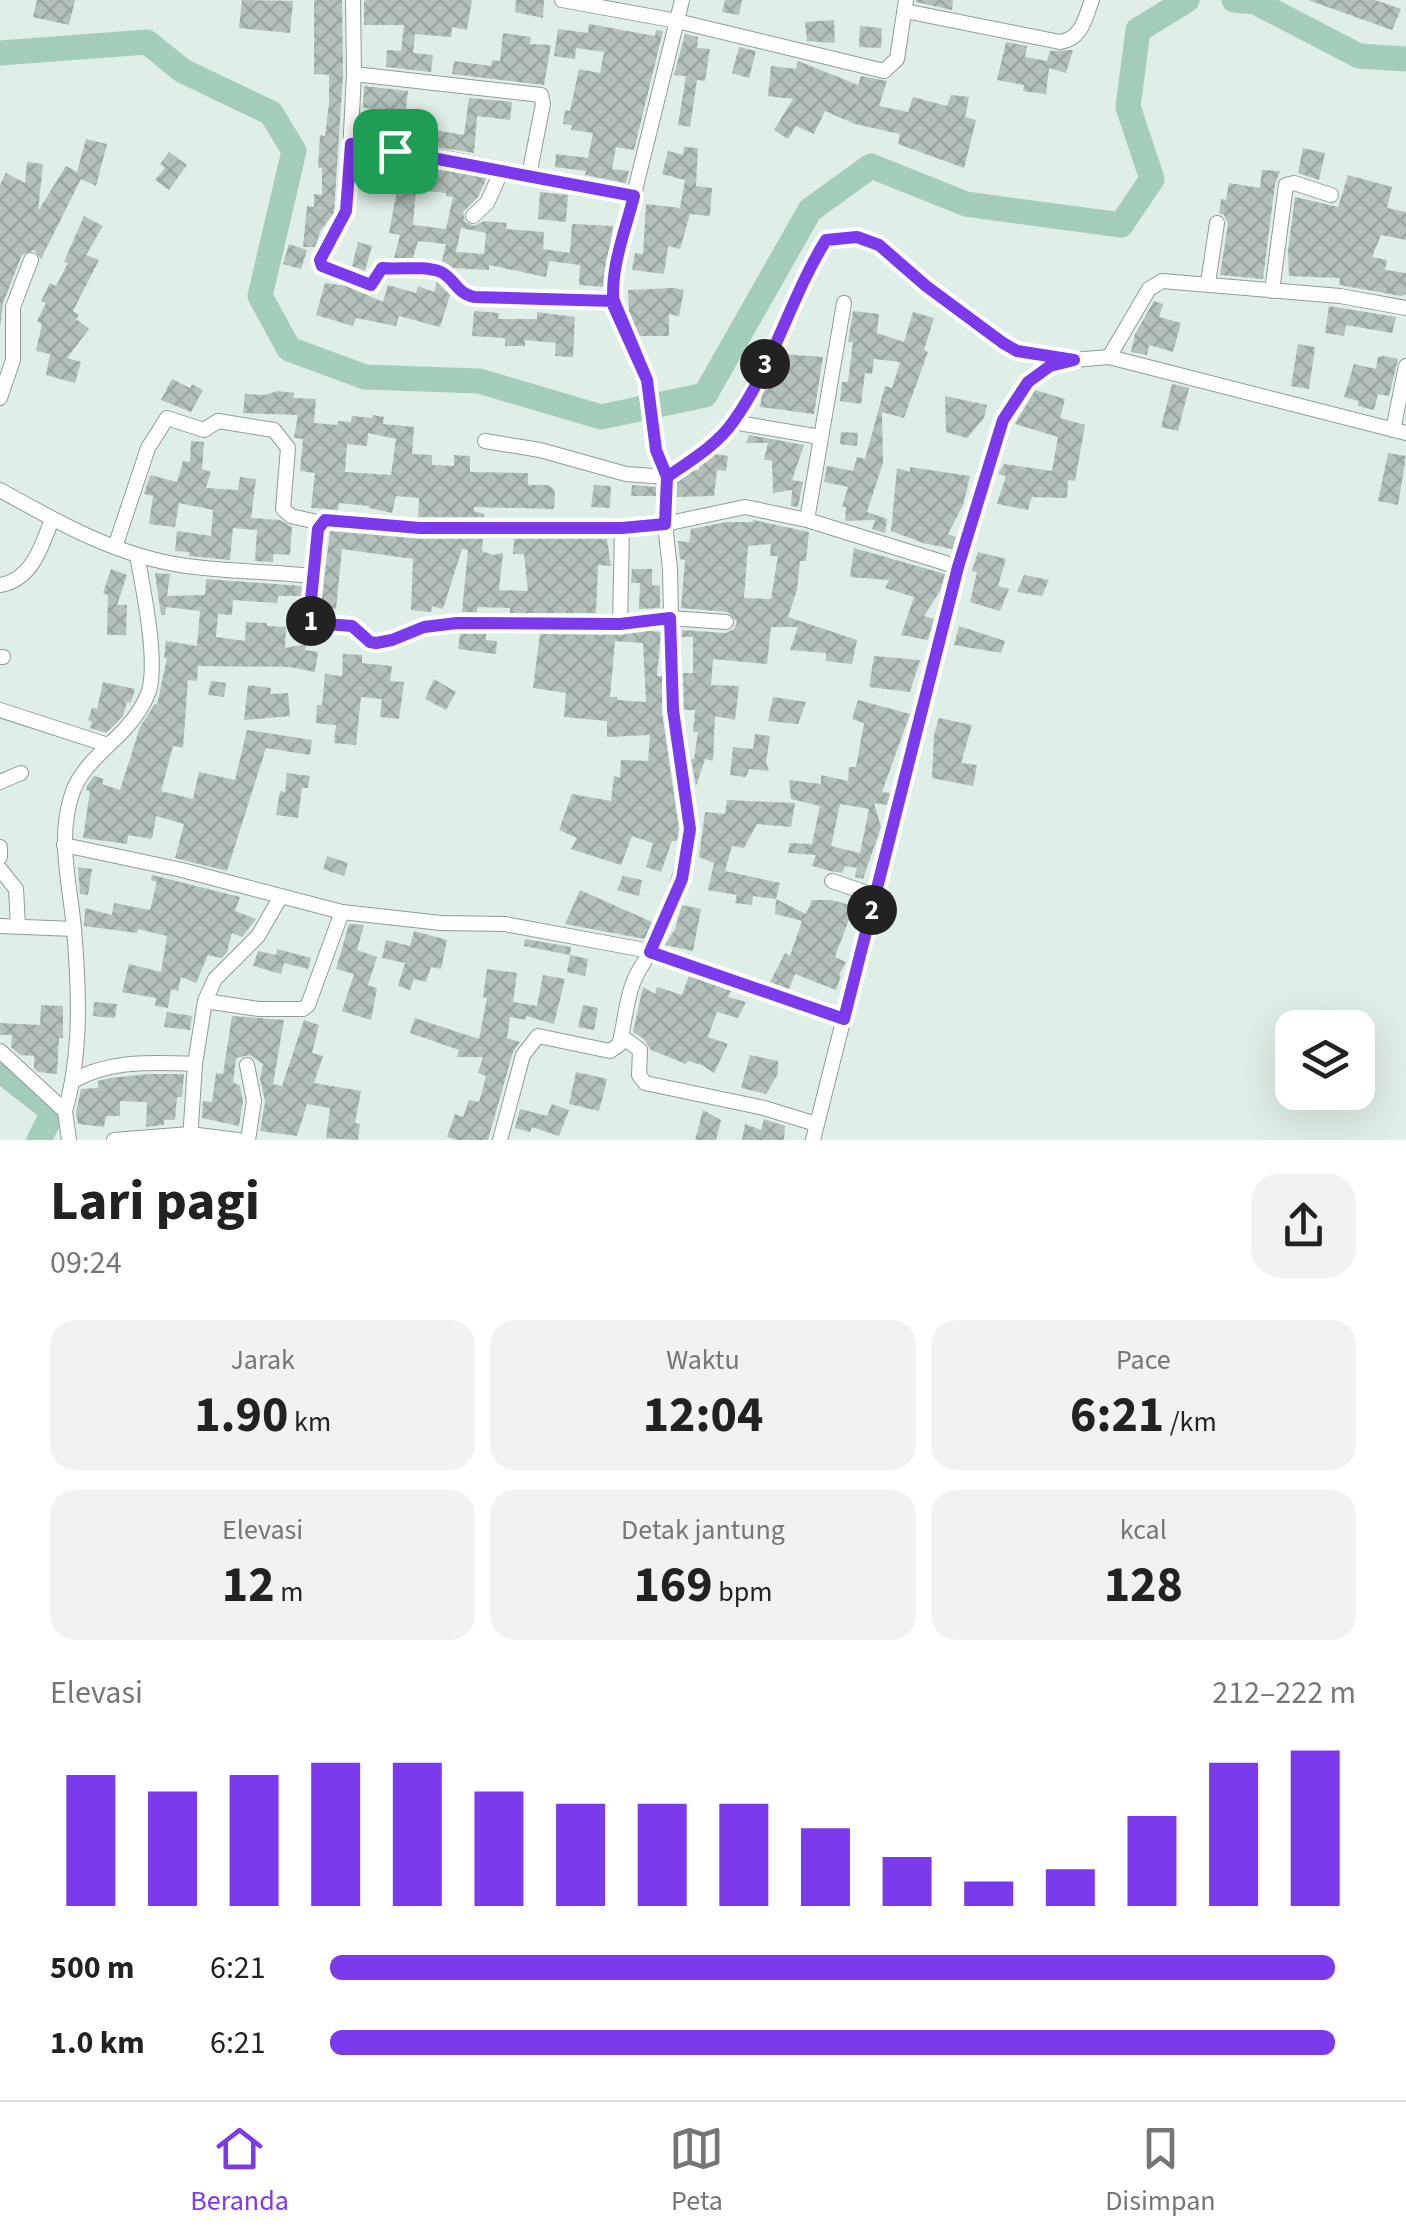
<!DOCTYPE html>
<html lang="id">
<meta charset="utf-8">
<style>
body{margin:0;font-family:"Source Sans 3",sans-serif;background:#f2f2f2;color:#222;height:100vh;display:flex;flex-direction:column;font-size:38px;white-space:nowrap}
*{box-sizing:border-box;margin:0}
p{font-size:32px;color:#767676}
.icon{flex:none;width:55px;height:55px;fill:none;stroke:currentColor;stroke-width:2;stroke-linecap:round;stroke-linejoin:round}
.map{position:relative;height:1140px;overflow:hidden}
.details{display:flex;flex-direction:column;background:#fff;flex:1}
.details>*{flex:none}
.controls{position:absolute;left:1275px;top:1010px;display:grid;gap:20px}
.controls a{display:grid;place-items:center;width:100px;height:100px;border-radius:20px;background:#fff;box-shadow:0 10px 40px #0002;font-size:50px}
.pin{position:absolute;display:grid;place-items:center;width:85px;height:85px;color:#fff;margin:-42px;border-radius:20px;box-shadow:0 5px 15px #0006}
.km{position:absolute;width:50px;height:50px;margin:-25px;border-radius:50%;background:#222;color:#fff;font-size:28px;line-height:50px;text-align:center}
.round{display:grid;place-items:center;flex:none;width:105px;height:105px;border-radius:30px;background:#f2f2f2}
.head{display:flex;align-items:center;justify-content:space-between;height:170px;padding:0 50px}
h1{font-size:55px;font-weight:700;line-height:75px}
.stats{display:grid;grid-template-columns:repeat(3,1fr);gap:15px;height:170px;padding:10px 50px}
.stats div{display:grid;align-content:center;border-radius:25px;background:#f2f2f2;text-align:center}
.stats b{font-size:50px;font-weight:700}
.stats small{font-size:28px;font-weight:400}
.stats p{font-size:28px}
.chart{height:280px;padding:20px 50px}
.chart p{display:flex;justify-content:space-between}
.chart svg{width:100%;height:180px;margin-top:10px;stroke:#7c3aed;stroke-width:6}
ul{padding:0 50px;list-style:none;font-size:32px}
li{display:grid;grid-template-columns:160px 120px 1fr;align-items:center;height:75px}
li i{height:25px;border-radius:12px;background:#7c3aed}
.menu{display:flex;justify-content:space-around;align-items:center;height:140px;border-top:2px solid #e0e0e0;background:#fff;font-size:28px;color:#767676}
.menu a{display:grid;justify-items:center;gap:5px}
.menu .active{color:#7c3aed}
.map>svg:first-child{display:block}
</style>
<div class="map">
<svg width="1406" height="1140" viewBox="0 0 1406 1140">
<defs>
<pattern id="building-cross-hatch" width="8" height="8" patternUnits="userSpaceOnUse" patternTransform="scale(2.5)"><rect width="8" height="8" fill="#b3c1ba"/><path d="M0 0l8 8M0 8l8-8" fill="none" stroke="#9aa6a0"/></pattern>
</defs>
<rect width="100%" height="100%" fill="#dfeee6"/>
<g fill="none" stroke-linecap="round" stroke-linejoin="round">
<g stroke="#a3cdb8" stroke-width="25">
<polyline points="1234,0 1255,2 1359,56 1406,59"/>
<polyline points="0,53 147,42 183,71 271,113 294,151 260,296 289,349 365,377 479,381 601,417 705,395 810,210 871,166 966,204 1121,225 1152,179 1128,107 1138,30 1187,0"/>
<polyline points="0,1070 53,1112 39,1140"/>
</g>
</g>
<g fill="url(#building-cross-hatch)" fill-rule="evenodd">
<polygon points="37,0 75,0 69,25 33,17"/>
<polygon points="242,0 293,1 290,33 239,28"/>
<polygon points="314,0 342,0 343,74 334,213 321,230 315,247 303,247 307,206 314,207 314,194 322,195 322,168 318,168 320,135 325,136 329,104 329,75 314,74"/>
<polygon points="472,0 467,30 452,27 451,37 415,34 413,53 433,55 431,72 386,67 387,50 401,51 404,25 364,25 364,1 368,0"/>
<polygon points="516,0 544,0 543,18 515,12"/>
<polygon points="725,0 742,0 739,15 722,12"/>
<polygon points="916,0 953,0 952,10 916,2"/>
<polygon points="1308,0 1375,0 1401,9 1392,30"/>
<polygon points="834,20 835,43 807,41 805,22"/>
<polygon points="589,24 655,36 656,30 663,31 634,150 616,147 612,169 629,171 626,183 585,175 586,171 555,167 556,154 588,158 593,133 571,130 572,125 563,124 565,110 570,111 579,69 600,73 604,52 576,48 575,59 554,56 558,29 588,33"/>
<polygon points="860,26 882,28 881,48 859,47"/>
<polygon points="503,33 531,37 530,44 551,45 544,85 452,74 454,61 491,66 492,60 500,61"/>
<polygon points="685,34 698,37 697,48 710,49 705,81 697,80 690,127 678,125 686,76 674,75"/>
<polygon points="1006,42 1027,46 1025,57 1047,61 1050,51 1073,50 1066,73 1049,68 1046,94 1023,91 1024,85 997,80"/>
<polygon points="739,47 756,51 749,78 732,73"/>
<polygon points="798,61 858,85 861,76 887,81 879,106 908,112 913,97 947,106 951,95 969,97 965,117 976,120 964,168 898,144 900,134 855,124 825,111 814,134 796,126 788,139 774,130 793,99 768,96 771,66 796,69"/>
<polygon points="364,86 408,91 405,116 436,119 435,130 464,135 469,98 512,102 510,120 477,116 474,153 374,137 377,109 363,108"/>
<polygon points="86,139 107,144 96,186 81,179 41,259 34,250 22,255 3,303 0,327 0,185 6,173 25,183 27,162 43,164 38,211 66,166 77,172"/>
<polygon points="684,147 698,148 696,186 712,188 710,216 690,214 680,249 668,246 664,274 632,270 635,253 643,254 646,204 680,208 685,180 662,174 668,151 683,155"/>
<polygon points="1303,148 1325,153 1319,180 1298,173"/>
<polygon points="169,152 187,165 169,190 155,180 165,168 160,164"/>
<path d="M360,158L487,177L478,197L463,212L465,222L474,226L484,221L507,223L506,229L544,232L543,249L570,253L572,224L613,226L604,287L579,285L580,265L549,261L546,277L489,265V270L453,268L442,261L446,244L418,241L413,258H394L400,235L389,233L398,185L396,182L359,181ZM416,190L446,193V196L453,197L446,229L413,225ZM461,228L486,233L484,254L456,252Z"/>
<polygon points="1262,170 1280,171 1275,184 1263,279 1220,275 1228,224 1224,215 1219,213 1221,199 1226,200 1229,183 1260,188"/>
<polygon points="1348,175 1392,187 1387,208 1406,212 1406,240 1381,235 1372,257 1387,260 1385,270 1406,273 1406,294 1401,296 1339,285 1340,278 1289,276 1288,251 1295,197 1338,207"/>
<polygon points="540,192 568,195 566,222 538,219"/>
<polygon points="84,216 103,226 86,255 99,260 73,311 79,315 76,319 89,329 67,358 81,362 75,383 46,375 50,354 36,351 42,324 37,321 46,303 41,301 50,283 56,286 68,263 64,262"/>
<polygon points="358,242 372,246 365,271 352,266"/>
<polygon points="289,244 307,250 301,269 283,264"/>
<polygon points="437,282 450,295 440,327 399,316 396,326 356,318 353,326 316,315 325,283 346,286 383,302 388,285 416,293 418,286 434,292"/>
<polygon points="674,288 684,290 679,316 669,314 669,336 639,336 629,313 628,290"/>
<polygon points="1154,301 1163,304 1159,317 1181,323 1173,352 1149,345 1147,355 1131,352 1135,334"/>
<polygon points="1329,306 1396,317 1392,333 1346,325 1344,336 1325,333"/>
<polygon points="474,311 499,313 498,319 537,319 537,312 575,317 573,357 555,356 556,343 525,340 525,346 505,346 505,338 472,336"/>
<polygon points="853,311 879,314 877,333 904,342 913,312 934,318 924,350 928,352 904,418 882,412 883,463 867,512 887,519 885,533 872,529 875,520 845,521 846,507 842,507 848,487 824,482 827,466 853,471 857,457 865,459 885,386 892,388 900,362 874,359 872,374 865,373 861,404 840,401 842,382 848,382 853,342 848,342"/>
<polygon points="1298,344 1315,347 1309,389 1291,386"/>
<polygon points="782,354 823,357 814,414 760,407 763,390 768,389 769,378"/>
<polygon points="1384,356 1398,359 1389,396 1378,394 1374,410 1358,406 1359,401 1344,397 1354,364 1376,369 1378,357"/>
<polygon points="172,379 190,388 192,384 203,390 191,412 161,400"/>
<polygon points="1172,384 1189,388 1178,431 1161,427"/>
<polygon points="1035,390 1065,399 1060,418 1085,425 1075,481 1068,480 1067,498 1032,497 1028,510 997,504 1006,476 998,474 1004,464 1052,471 1058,437 1015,424"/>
<path d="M278,391L294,393L293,398L316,399L314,423L338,425V421L351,422L352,416L372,418L373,415L384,417L383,424L414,427L412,454L432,455V465L454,466V455L470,456V472L528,473V485H549L555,491L554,509L474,507V511L484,514V517H418L419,498L396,496L392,513L369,508V506L339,503L338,510L311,508L315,473L300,471L303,439L294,438L298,415L243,413L245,394L265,395ZM368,433L396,439L391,475L345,472L347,444L367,446Z"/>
<polygon points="945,396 987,405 984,418 967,438 946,432"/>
<polygon points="841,432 858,433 857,446 840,444"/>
<polygon points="749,435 804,445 792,480 803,482 798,507 791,506 792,490 773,493 772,460 764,460 768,443 746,443"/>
<polygon points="191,441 204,442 202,469 211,472 206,488 238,490 240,477 256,479 251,518 280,520 292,527 290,555 273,554 273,562 255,561 257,530 233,528 230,560 189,556 189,552 175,551 177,531 211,536 213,510 179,503 175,527 149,524 153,496 144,494 150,475 177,482 183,461 190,462"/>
<polygon points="1388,453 1406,456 1398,505 1378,501"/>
<polygon points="715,454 728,456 726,471 717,470 714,496 677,497 677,482 694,470 699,470 699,466"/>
<polygon points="910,467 970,476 963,505 948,534 956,537 952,549 923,543 891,531 897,468 910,472"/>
<polygon points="594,485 611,486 610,508 591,507"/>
<polygon points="632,485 656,487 656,496 631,496"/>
<path d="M753,520L809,532L806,561H800L797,590L788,617L857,640L852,664L826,661V653L790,650L798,627H771L767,664L713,659L711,685L739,686L735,720L715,716L713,761L705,759L696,786L691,759H694L698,732H693L695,710H684L683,673H693V637H682V630L726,633L734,629L737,622L728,612L681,608L685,560L680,559L678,541L689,542L691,529L727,522H753ZM771,544L770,556H778L771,599L744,598L748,546Z"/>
<polygon points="330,531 421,539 483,539 482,551 493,555 503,553 499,590 528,591 524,554 513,554 514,539 607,539 611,566 598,565 596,613 510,613 510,608 478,607 477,612 462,612 468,550 462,549 443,609 432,606 431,612 411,610 413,559 342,549 336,609 321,607"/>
<polygon points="854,548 945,574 940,591 924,616 934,619 928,640 901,635 914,597 885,588 889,580 850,577"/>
<polygon points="978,552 1006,559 998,586 1009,589 1000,611 970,602 977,572 972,571"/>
<polygon points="111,569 127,575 117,605 127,605 126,635 107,635 108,595 103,593"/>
<polygon points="632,569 652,569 652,585 660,586 660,608 639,609 640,583 631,583"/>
<polygon points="155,573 170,574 167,596 205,595 206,579 302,586 301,596 278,596 277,603 233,600 232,615 218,614 216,637 245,641 246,622 267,623 267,626 286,627 285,648 306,644 305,650 318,652 315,672 290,667 198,666 197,681 188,680 183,748 173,746 161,791 193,799 199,772 235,780 247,730 312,740 310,755 266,748 227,871 175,858 184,824 156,816 152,839 128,835 127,844 83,838 90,791 86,790 87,786 94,776 104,779 102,784 120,790 140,727 155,704 157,705 167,658 164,658 166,641 197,646 200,611 166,607 165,615 161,615"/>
<polygon points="1024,575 1049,580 1042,596 1017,592"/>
<polygon points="959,626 1005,641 1001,653 954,645"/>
<path d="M649,631L661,632L657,676H662V713L679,829L677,841H672L661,872L646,867L653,843L632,836L621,865L571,849L577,838L559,830L572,794L611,801L614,776L620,778L621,760L648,761L650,735L607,737V721L564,717L566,693L533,688L540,634L620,635ZM615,641L643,643L646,702L617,700V697H610Z"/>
<polygon points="460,634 486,634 486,640 497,641 496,654 458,649"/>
<polygon points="343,654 362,655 362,663 392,666 390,681 404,682 399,719 380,717 382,699 361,697 356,745 334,743 336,725 316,723 317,705 322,705 325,674 342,676"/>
<polygon points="874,656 920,660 910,692 869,687"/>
<polygon points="434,679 456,692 446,710 425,699"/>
<polygon points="211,681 226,683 224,697 208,695"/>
<polygon points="103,682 135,689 131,703 127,702 123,716 106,733 90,728 92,722 88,720 92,708 97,709"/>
<polygon points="248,685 271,688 270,694 288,693 290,716 244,720"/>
<polygon points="773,697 806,702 798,724 768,721"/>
<path d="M858,700L910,714L882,792L890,793L887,805L874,803L881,827L863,879L855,877L857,868L845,866L842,873L830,871L812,866L816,855L788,853L790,843L812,844L820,806L791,799L789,780L821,784V775L848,781L849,767H856L864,723L852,719ZM840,804L869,809L860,853L831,846Z"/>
<polygon points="939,718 972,725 961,763 977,765 973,786 932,778 934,735"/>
<polygon points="755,734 770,736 766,762 769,771 749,769 746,777 730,775 733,747 753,749"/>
<polygon points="287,773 310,776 308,788 302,788 298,818 276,815 280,791 285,792"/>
<polygon points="727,800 795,803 791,827 757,824 744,848 732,846 725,871 780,883 776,899 753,896 752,905 735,903 737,895 708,890 714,863 699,857 705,812 725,814"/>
<polygon points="327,856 348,863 344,876 323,869"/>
<polygon points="78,867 92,869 88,895 80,894"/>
<polygon points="152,875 240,897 235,911 256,919 242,937 232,933 227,952 221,958 208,955 196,983 181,977 178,991 171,989 168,1008 155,1006 156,998 122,992 129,964 161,972 167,936 138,929 137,933 84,926 85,908 112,915 114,903 150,910 157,882 151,880"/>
<polygon points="623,876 642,880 639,896 617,890"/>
<polygon points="580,890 652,922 645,939 565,924"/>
<polygon points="776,899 806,914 812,900 831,900 854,906 835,957 846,962 839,975 841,976 836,990 795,974 789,989 770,982 785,953 790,956 802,921 775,914"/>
<polygon points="682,905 701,909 693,951 665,945 675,929"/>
<polygon points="349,924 364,925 357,950 377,957 368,985 377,988 371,1020 342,1011 354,974 336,969"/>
<polygon points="414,931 447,940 441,969 431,967 426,982 414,979 410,990 398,986 405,963 382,958 386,940 410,946"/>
<polygon points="525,939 571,947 570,955 524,946"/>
<polygon points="277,949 311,958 308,969 284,963 281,974 253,966 258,951 276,955"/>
<polygon points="570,955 588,959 585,976 567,972"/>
<polygon points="487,969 517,973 513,1002 537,1006 543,975 565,979 554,1024 526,1016 526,1020 510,1017 507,1038 520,1042 513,1052 488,1140 458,1140 447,1137 455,1114 463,1117 469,1100 479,1102 486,1076 478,1073 483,1057 457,1057 459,1050 410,1033 415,1018 479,1039 487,998 483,997"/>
<polygon points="689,976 731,991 728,997 746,1002 738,1018 717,1012 708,1037 728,1044 714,1073 702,1065 688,1061 686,1064 651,1050 644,1039 633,1032 643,987 655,994 657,987 682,995"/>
<polygon points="94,1002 117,1004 115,1018 93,1016"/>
<polygon points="41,1005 63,1006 63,1038 59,1038 57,1074 38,1072 34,1068 34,1056 20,1055 11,1047 12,1035 0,1035 0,1023 40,1025"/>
<polygon points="583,1005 598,1008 594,1030 578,1027"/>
<polygon points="167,1012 192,1016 190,1030 164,1027"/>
<polygon points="232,1016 284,1020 273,1084 282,1086 304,1020 319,1025 312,1053 323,1056 314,1083 361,1091 355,1123 360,1124 358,1140 326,1138 330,1108 307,1104 297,1136 260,1131 265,1102 260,1078 263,1064 250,1055 236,1058 233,1082 240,1086 243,1101 239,1126 202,1118 203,1101 212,1102 216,1073 223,1074"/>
<polygon points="750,1055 778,1061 778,1074 766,1094 741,1088"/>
<polygon points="576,1072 607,1079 599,1111 569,1104"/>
<polygon points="149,1074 184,1074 182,1097 177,1097 175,1120 164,1120 164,1125 146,1127 147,1102 120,1101 120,1116 106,1116 104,1127 78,1124 76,1112 81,1089 98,1088 98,1081 110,1078"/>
<polygon points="552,1104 569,1110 559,1136 532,1127 530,1132 515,1128 520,1109 547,1116"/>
<polygon points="703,1110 721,1120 716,1140 695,1140"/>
<polygon points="764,1119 785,1126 784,1140 742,1140 745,1124 761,1130"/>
</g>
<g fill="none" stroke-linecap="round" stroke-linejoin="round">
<defs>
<g id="minor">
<path d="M353,0L354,74L347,211L320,260L322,265L371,285L381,268C400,270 423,265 441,272C455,279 456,293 474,297L614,301"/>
<polyline points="562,0 677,21 884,71 897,59 906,0"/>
<path d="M905,11L1060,42C1082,39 1085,18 1092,0"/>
<polyline points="354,74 541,95 543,104 529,175"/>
<polyline points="351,144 446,158 634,196"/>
<polyline points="473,216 487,203 502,170"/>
<polyline points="1208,283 1217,223"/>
<polyline points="1272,291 1286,185 1294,183 1331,195"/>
<polyline points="1109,357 1149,289 1162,281 1340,296 1406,308"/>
<polyline points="0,398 13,360 13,307 31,260"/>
<polyline points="733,422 768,359 812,262 825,240 857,237 879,245 926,286 1003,343 1017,351 1068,359"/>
<polyline points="1393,430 1406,366"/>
<polyline points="485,441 540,450 626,474 667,477 716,440 733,422 820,437"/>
<path d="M0,490C59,523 119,557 187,566C228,572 270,571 312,576"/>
<polyline points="807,520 844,303"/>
<polyline points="115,547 148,448 167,418 204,430 218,421 274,430 288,448 283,509 291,516 321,523"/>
<path d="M0,585C32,580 42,546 52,519"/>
<polyline points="726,622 670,618 620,624 457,623 424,627 392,640 373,643 352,626 309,620 318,529 325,520 334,520 420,528 622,528 665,524 745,507 807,520 958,567"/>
<polyline points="620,624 622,528"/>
<polyline points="0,657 3,657"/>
<polyline points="0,710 108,745"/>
<polyline points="0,782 21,773"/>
<polyline points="64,845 182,870 342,912 441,923 505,924 650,951 843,1019"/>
<polyline points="0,847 0,857"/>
<polyline points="0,869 16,889 18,926"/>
<polyline points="832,881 876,896"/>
<polyline points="0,926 74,929"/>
<polyline points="205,1001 259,1009 303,1009 308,1005 342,912"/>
<polyline points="621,1036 640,1050 639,1075 645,1083 764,1108 816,1124"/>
<polyline points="0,1051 65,1111 69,1140"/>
<polyline points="247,1065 254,1101 248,1140"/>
<path d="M75,1080C110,1060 156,1062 195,1064"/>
<path d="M65,1111C82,1054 79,988 74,929C70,884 57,839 72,794C80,768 107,748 125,729C135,718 144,705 149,691C158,658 143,589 137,555"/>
<polyline points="114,1140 190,1134 238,1140"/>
<polyline points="190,1140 195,1064 205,1001 215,979 258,936 280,898"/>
<path d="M500,1140L523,1055L538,1036L610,1051L619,1045C625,1024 625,1004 633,983C637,971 646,960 652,949C670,909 684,872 690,829L673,711L670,569L665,524L667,477L656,450L647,380L615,307L614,275L682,0"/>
<polyline points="813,1140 958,567 1003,420 1028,382 1050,367 1073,360 1109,357 1406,433"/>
</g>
</defs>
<use href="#minor" stroke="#909d96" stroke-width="16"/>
<use href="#minor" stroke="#fff" stroke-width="14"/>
</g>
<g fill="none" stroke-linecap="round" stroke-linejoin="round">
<defs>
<path id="route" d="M395,151L634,196C625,232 609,270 614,307L647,380L656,450L667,477L665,524L622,528H420L325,520L318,529L309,620L314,623L352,626L370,642L376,643L392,640L424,627L457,623L620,624L670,618L673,710L690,829L682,879L650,952L844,1019L958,567L1003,420L1028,382L1050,366L1074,360L1017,351L1003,343L926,286L879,245L857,237L826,240C790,298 773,367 733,422C717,445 690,461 667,477L656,450L647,380L614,301L474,297C456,293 455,279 441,272C423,265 400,270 382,268L371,285L322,266L320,260L346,211L351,144L395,151"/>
</defs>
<use href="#route" stroke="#fff" stroke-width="20"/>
<use href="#route" stroke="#7c3aed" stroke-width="12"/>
</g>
</svg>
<div class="controls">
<a><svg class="icon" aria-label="layers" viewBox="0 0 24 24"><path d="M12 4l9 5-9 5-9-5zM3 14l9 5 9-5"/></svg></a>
</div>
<div class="pin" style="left:395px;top:151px;background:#1e9e55"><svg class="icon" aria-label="arrive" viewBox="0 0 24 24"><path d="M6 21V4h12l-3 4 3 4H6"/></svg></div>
<b class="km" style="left:311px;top:621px">1</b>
<b class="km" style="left:872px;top:910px">2</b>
<b class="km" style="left:765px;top:364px">3</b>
</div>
<section class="details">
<div class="head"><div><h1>Lari pagi</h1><p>09:24</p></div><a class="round"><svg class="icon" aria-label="share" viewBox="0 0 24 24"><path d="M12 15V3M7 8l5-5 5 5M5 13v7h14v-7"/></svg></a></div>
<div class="stats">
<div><p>Jarak</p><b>1.90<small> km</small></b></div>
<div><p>Waktu</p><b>12:04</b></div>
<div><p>Pace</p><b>6:21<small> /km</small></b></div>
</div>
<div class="stats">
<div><p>Elevasi</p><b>12<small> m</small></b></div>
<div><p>Detak jantung</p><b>169<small> bpm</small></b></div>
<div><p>kcal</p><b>128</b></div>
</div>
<div class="chart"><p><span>Elevasi</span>212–222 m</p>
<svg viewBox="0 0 160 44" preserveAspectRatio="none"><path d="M5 44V12M15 44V16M25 44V12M35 44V9M45 44V9M55 44V16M65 44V19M75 44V19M85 44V19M95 44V25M105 44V32M115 44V38M125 44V35M135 44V22M145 44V9M155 44V6"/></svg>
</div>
<ul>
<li><b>500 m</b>6:21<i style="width:98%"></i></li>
<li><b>1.0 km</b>6:21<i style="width:98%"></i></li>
</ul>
</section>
<nav class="menu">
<a class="active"><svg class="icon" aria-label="home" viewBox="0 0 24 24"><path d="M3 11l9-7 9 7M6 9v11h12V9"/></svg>Beranda</a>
<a><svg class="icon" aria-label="map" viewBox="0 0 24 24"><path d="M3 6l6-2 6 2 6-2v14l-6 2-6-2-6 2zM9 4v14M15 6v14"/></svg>Peta</a>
<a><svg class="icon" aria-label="saved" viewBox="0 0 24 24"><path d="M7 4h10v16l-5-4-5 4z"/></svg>Disimpan</a>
</nav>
